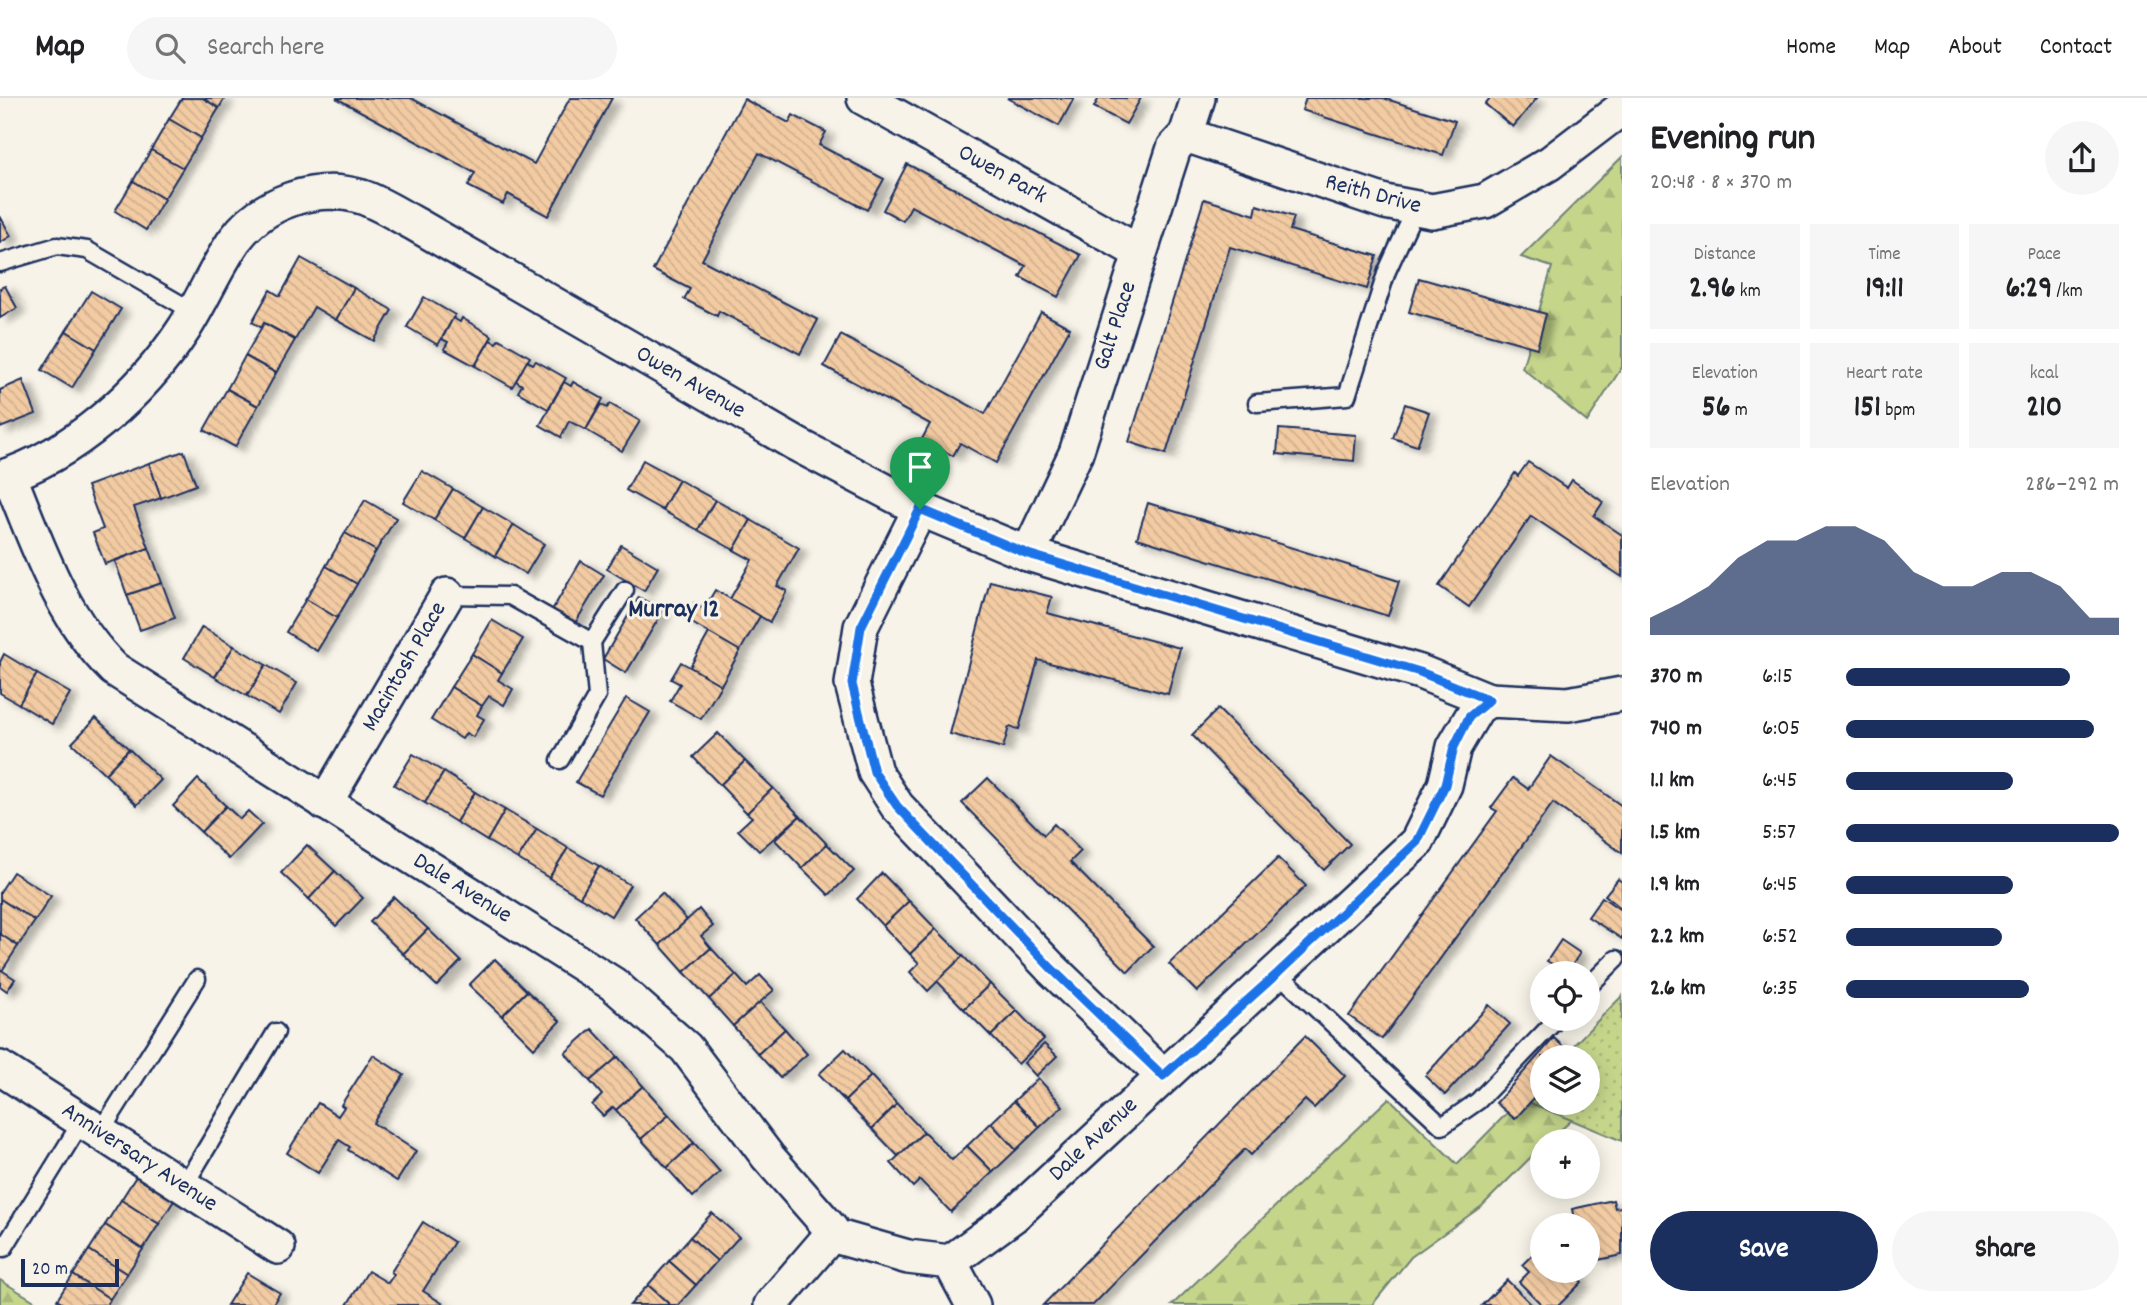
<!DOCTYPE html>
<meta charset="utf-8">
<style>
body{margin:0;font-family:Dekko,sans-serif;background:#f6f6f6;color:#202124;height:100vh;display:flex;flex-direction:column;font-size:26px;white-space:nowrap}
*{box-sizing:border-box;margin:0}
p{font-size:23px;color:#757577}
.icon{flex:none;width:38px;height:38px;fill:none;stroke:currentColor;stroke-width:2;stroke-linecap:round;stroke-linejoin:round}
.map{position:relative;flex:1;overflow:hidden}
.panel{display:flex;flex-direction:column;background:#fff;width:525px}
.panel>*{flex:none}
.tools{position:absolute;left:1530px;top:863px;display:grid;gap:14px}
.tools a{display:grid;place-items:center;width:70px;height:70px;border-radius:50%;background:#fff;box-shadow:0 4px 18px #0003;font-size:35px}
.scale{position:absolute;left:21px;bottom:18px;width:98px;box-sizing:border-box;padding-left:7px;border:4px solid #1b2f5e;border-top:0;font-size:19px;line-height:24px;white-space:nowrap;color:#1b2f5e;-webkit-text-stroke:5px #f7f3e8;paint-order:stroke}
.pin{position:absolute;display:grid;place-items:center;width:60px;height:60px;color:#fff;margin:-72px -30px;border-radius:50% 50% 50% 0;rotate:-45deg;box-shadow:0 0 7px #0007}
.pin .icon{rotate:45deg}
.round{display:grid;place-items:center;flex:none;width:74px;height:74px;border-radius:37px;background:#f6f6f6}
.summary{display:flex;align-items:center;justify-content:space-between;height:119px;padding:0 28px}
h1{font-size:38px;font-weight:700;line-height:52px}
.figures{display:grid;grid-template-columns:repeat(3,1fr);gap:10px;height:119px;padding:7px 28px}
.figures div{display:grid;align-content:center;border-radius:0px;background:#f6f6f6;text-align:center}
.figures b{font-size:30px;font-weight:700}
.figures small{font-size:19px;font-weight:400}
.figures p{font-size:19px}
.chart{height:196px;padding:14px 28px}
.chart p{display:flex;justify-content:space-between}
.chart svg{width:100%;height:126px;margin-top:7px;fill:#1b2f5e;opacity:.7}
.primary-button{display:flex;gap:14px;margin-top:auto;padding:14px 28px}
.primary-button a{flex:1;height:80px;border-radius:42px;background:#1b2f5e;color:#fff;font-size:28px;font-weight:700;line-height:80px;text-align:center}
.primary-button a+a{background:#f6f6f6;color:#202124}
ul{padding:0 28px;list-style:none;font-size:23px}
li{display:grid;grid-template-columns:112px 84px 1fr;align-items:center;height:52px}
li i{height:18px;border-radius:9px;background:#1b2f5e}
header{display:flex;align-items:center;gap:42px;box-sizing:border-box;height:98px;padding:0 35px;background:#fff;border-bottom:2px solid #e0e0e0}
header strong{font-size:33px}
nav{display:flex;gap:38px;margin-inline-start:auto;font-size:24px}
.search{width:490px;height:63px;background:#f6f6f6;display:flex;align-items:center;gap:18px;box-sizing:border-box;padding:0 24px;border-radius:38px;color:#757577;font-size:26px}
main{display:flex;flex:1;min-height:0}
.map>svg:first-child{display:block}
</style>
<header>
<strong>Map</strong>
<div class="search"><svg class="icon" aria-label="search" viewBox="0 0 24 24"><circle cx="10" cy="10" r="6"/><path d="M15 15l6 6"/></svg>Search here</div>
<nav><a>Home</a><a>Map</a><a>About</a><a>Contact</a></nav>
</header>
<main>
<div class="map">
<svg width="1622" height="1207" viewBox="0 0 1622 1207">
<defs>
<pattern id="forest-firs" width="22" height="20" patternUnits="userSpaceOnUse" patternTransform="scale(1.75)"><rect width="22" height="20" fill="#c5d68b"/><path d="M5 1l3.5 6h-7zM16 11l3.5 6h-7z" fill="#a9b87a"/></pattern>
<pattern id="park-dots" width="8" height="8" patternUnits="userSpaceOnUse" patternTransform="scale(1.75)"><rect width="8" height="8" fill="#c5d68b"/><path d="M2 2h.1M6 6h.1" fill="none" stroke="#a9b87a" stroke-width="1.8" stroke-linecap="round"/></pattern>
<pattern id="building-back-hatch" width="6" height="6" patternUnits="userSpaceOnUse" patternTransform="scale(1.75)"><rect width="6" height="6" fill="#f3cba2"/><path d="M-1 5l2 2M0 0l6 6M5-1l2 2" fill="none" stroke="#d0af8e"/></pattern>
<filter id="shadow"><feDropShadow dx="8" dy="4.5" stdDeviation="3.5" flood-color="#0004"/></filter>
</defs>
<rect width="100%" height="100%" fill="#f7f3e8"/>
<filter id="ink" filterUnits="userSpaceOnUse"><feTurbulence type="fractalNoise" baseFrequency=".0143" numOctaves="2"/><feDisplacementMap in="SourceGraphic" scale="14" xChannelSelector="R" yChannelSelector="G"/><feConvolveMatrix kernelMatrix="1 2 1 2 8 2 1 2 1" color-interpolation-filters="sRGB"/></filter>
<g filter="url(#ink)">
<g fill="url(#forest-firs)" stroke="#708274" stroke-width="2">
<polygon points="1622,59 1622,269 1587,324 1522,270 1552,169 1521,159"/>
<polygon points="1389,1000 1457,1066 1521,1001 1572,1022 1548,1043 1542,1043 1542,1048 1482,1108 1411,1159 1372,1207 1172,1207"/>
<polygon points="0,1182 41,1207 0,1207"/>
</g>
<polygon fill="url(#park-dots)" stroke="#708274" stroke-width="2" points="1622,898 1622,1043 1521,1001 1542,980 1542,1004 1587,1004 1587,959 1562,959"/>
<g fill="url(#building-back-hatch)" stroke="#1b2f5e" stroke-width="2" filter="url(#shadow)">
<polygon points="182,0 203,0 219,10 201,40 169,21"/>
<polygon points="203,0 225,0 219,10"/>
<polygon points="336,0 411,0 534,66 570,0 612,0 548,118 508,96 503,106 468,88 475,75"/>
<polygon points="1007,0 1074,0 1059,28"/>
<polygon points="1099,0 1141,0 1126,26 1094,9"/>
<polygon points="1306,0 1383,0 1455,23 1443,57 1302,12"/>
<polygon points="1490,0 1537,0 1513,29 1485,6"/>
<polygon points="744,1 789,25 793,17 826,34 819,47 884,81 867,112 759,55 702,162 818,222 800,256 719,213 717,218 684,201 690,191 653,172"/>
<polygon points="169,21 201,40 183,70 151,52"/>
<polygon points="151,52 183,70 164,101 133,83"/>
<polygon points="907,66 1081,157 1058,199 1020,179 1026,168 911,108 903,123 883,112"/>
<polygon points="133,83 164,101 146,132 115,113"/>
<polygon points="1204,101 1255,117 1257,107 1294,119 1290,132 1377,158 1367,191 1230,149 1166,356 1129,344"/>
<polygon points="0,118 11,138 0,145"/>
<polygon points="301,160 354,190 336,222 314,209 295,242 264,225 262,230 252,224 270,192 280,198"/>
<polygon points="1419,180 1546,216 1537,250 1409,214"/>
<polygon points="5,188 17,210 0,220 0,190"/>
<polygon points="354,190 392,212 374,243 336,222"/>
<polygon points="91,193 121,211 96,251 66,233"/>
<polygon points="424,199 455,217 438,247 407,229"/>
<polygon points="1041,214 1070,230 996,365 960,345 953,358 922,341 930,326 824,268 841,237 985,316"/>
<polygon points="453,220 460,224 462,220 492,238 475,268 444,251 448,244 442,241"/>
<polygon points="264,225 295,242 276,275 245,258"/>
<polygon points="66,233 96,251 72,290 42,272"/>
<polygon points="499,241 530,259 512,289 475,268 490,242 496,245"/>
<polygon points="245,258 276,275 258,308 227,291"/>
<polygon points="527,263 533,266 536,263 566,280 548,311 518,294 522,287 516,283"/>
<polygon points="23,282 36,316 0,330 0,292"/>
<polygon points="564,284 571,288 573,284 603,301 586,332 569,323 561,339 540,327"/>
<polygon points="227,291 258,308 235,349 204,332"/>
<polygon points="601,306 607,310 610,306 640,323 622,353 586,332"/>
<polygon points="1405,306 1429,314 1417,348 1393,340"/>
<polygon points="1279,331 1356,337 1354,363 1277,356"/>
<polygon points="184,353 196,387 161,400 149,365"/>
<polygon points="643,362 679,382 662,412 626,392"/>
<polygon points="1528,364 1567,390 1572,382 1603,404 1594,418 1622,437 1622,479 1531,418 1469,509 1439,488 1515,375 1518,378"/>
<polygon points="149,365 161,400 134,409 149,450 105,466 93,435 103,431 87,388"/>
<polygon points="422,373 453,391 434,422 403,404"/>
<polygon points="679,382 715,402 698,432 662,412"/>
<polygon points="453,391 483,409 465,440 434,422"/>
<polygon points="365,402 396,420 376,453 345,435"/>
<polygon points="715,402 751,422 734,452 698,432"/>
<polygon points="1148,405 1399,483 1388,518 1137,440"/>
<polygon points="483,409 514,427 495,458 465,440"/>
<polygon points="751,422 799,450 777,488 787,493 770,524 730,501 752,462 734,452"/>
<polygon points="514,427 544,446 526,476 495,458"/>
<polygon points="345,435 376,453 357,486 326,468"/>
<polygon points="621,447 658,469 644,493 607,471"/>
<polygon points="149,450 162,485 127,497 115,463"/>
<polygon points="581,463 604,477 574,527 551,514"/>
<polygon points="326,468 357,486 337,520 306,501"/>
<polygon points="990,483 1052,499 1047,515 1180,550 1168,596 1038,562 1019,631 1009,629 1003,650 950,636"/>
<polygon points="162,485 175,520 140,532 127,497"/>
<polygon points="715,492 760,518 740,553 685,521 694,505 704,511"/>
<polygon points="639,499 663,513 626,575 603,561"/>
<polygon points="306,501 337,520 317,553 286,534"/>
<polygon points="492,522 523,541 502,575 472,556"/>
<polygon points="202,529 234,548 215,579 184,560"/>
<polygon points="709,535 740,553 721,587 690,569"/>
<polygon points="234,548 266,567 247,598 215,579"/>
<polygon points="4,556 37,576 19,606 0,595 0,564"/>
<polygon points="472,556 502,575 498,582 513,591 504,607 489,598 482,608 451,589"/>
<polygon points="681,564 721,587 701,621 670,603 680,586 671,581"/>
<polygon points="266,567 297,585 279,616 247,598"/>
<polygon points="37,576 70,595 52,626 19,606"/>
<polygon points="451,589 482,608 477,617 484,621 473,639 466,635 462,641 431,622"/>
<polygon points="626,600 650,614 600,697 576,684"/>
<polygon points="1218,611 1350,746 1324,772 1192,637"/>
<polygon points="96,620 129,651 105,676 72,645"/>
<polygon points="718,635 745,663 720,687 693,659"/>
<polygon points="129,651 161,682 137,707 105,676"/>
<polygon points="413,656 444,674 425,705 394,687"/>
<polygon points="1551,658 1622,708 1622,755 1553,705 1382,941 1349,918 1497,713 1491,710 1513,680 1528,691"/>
<polygon points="745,663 773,690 747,715 720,687"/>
<polygon points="444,674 475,694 456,724 425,705"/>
<polygon points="988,680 1044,737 1054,726 1081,753 1070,764 1153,848 1128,874 962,705"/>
<polygon points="198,681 226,708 201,734 173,708"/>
<polygon points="773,690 800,718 759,753 738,732 752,719 747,715"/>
<polygon points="475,694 505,712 487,743 456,724"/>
<polygon points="226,708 240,721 248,713 262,726 229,761 201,734"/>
<polygon points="505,712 537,731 518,761 487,743"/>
<polygon points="800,718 827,746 802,770 775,742"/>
<polygon points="537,731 568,750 549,780 518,761"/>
<polygon points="827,746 854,773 829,797 802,770"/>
<polygon points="307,747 335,773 309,801 281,775"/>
<polygon points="568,750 599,768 580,799 549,780"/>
<polygon points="1278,760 1306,788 1197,894 1169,866"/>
<polygon points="599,768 630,787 611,818 580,799"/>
<polygon points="335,773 363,800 336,828 309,801"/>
<polygon points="13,774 51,798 35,823 0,801 0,794"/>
<polygon points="882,775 909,803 883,828 857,801"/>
<polygon points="1618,781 1622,784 1622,811 1605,797"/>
<polygon points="662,795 687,822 660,847 635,820"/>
<polygon points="394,799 428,831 403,856 370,824"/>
<polygon points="1602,799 1622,813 1622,841 1588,819"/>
<polygon points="0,801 35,823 18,848 0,836"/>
<polygon points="909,803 936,831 910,856 883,828"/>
<polygon points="699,811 713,828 701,838 711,850 684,874 660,847"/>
<polygon points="428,831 461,863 437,888 403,856"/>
<polygon points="936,831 963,858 928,893 910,874 919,865 910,856"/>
<polygon points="0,836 18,848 2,873 0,871"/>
<polygon points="1561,842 1580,855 1567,875 1547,863"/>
<polygon points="711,850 736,877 709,901 684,874"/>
<polygon points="963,858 990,886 964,911 937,883"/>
<polygon points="495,861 527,893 502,918 469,887"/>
<polygon points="0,871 15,881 7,893 0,888"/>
<polygon points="736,877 747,889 760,877 774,892 733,928 709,901"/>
<polygon points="990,886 1017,913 991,938 964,911"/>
<polygon points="527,893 560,923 534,950 502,918"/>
<polygon points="760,904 785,931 758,956 733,928"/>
<polygon points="1489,907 1510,926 1445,997 1425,978"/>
<polygon points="1017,913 1044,941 1018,966 991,938"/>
<polygon points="592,931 618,959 590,983 565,955"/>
<polygon points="785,931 807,956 780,980 758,956"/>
<polygon points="1305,938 1345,978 1314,1010 1305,1002 1251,1057 1245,1051 1093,1207 1043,1207"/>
<polygon points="1554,940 1572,957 1542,959 1542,991 1515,1021 1496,1005"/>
<polygon points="1044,946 1057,958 1036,978 1024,965"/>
<polygon points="845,951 871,978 845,1003 819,976"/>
<polygon points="373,957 404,977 373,1025 416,1053 397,1083 348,1052 350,1049 339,1042 318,1075 287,1055 318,1005 338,1018 344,1009 341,1007"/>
<polygon points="618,959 643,988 616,1012 613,1009 603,1018 592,1007 602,997 590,983"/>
<polygon points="871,978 897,1006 872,1031 845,1003"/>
<polygon points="1038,980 1063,1008 1040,1029 1014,1003"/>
<polygon points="643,988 669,1017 641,1041 616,1012"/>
<polygon points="1014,1003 1040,1029 1016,1052 991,1025"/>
<polygon points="897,1006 924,1034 898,1058 872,1031"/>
<polygon points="669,1017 694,1045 667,1070 641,1041"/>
<polygon points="991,1025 1016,1052 993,1074 967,1048"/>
<polygon points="924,1034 952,1062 967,1048 993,1074 951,1114 920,1082 913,1089 891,1065"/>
<polygon points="694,1045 720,1074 693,1099 667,1070"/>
<polygon points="137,1077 175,1101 159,1126 121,1102"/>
<polygon points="121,1102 159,1126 143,1151 105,1127"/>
<polygon points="1613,1102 1615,1110 1622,1109 1622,1157 1598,1162 1596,1153 1587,1155 1587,1127 1575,1127 1572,1111"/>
<polygon points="712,1115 739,1139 717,1163 690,1139"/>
<polygon points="423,1124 454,1144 423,1193 445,1207 347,1207 368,1173 388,1185 394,1176 391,1174"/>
<polygon points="105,1127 143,1151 127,1176 89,1152"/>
<polygon points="690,1139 717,1163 696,1187 669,1163"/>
<polygon points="1542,1147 1542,1172 1580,1172 1575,1178 1582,1184 1559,1207 1542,1207 1519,1184 1529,1174 1522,1167"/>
<polygon points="89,1152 127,1176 110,1201 73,1177"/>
<polygon points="669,1163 696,1187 678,1207 670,1207 648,1187"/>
<polygon points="247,1175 280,1195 272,1207 227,1207"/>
<polygon points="73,1177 110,1201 107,1207 65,1207 57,1202"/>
<polygon points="1507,1182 1532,1207 1482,1207"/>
<polygon points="648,1187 670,1207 630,1207"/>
</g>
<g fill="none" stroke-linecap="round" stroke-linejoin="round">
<defs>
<g id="lane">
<polyline points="0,165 57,148 87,152 194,214"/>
<polyline points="1257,305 1347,298 1387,173 1416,110"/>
<polyline points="447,497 510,498 592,544 597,598 560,662"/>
<polyline points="592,544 625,492"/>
<polyline points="1278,875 1442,1028 1478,1003 1558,920"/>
<polyline points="1587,890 1616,861"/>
<polyline points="100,1035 197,881"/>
<polyline points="184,1088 276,934"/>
<polyline points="4,1150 82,1023"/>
</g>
<g id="street">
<polyline points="864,0 1139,154"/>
<polyline points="1186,37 1385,104 1432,113 1485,103 1550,65 1622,10"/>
<path d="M9,377C37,445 60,518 114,571L613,886L686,950L768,1059L831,1131V1137L908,1159L950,1164L1013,1118L1417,744L1445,687L1454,649L1477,610L1489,602L1568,606L1622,596"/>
<path d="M0,380C73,357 142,295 184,231C202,203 215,171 234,143C262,104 316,85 362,99C380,105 398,117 415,126L796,346L920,411L1028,456L1420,574L1489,602"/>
<polyline points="920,411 861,529 852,586 875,674 897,708 1051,870 1163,978"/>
<polyline points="1028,456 1076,355 1174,50 1186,37 1198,0"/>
<polyline points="325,705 447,497"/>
<polyline points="0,970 278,1149"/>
<polyline points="950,1164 973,1207"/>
<polyline points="771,1207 831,1137"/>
</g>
</defs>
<use href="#lane" stroke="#1b2f5e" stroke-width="21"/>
<use href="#street" stroke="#1b2f5e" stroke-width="38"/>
<use href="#lane" stroke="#f7f3e8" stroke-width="16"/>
<use href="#street" stroke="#f7f3e8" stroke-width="33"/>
</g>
</g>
<g fill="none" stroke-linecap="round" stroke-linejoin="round" filter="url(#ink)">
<defs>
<polygon id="route" points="920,411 1028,456 1420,574 1489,602 1469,619 1454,649 1445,687 1417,744 1278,875 1163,978 1051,870 897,708 874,674 852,586 861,529"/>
</defs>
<use href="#route" stroke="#fff" stroke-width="14"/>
<use href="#route" stroke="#1a73e8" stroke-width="9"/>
</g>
<g text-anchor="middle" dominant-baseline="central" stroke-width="6" stroke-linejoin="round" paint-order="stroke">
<g font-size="24" fill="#1b2f5e" stroke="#f7f3e8">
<text transform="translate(1002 77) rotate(29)">Owen Park</text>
<text transform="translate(1373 97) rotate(15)">Reith Drive</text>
<text transform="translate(1116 228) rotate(-72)">Galt Place</text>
<text transform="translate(690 285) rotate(30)">Owen Avenue</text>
<text transform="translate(405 569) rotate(-60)">Macintosh Place</text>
<text transform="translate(462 791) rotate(32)">Dale Avenue</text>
<text transform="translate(1094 1042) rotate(-43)">Dale Avenue</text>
<text transform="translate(139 1060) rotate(33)">Anniversary Avenue</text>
</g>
<g font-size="26" font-weight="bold" fill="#1b2f5e" stroke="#f7f3e8">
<text x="674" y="512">Murray 12</text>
</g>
</g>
</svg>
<div class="tools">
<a><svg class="icon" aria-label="locate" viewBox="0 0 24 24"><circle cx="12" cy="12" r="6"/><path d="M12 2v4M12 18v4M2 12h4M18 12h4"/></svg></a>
<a><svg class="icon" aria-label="layers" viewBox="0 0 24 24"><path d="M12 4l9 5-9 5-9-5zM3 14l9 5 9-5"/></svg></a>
<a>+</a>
<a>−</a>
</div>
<div class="scale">20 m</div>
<div class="pin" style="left:920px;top:411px;background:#1e9e55"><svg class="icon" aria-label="arrive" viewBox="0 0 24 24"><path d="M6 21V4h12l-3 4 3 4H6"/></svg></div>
</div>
<section class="panel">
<div class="summary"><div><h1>Evening run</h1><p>20:48 · 8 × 370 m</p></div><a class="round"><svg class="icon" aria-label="share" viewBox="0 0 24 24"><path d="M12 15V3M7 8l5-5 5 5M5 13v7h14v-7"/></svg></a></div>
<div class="figures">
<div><p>Distance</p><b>2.96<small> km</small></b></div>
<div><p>Time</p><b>19:11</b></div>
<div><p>Pace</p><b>6:29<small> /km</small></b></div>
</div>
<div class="figures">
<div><p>Elevation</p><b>56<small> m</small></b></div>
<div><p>Heart rate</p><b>151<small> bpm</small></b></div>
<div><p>kcal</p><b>210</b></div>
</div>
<div class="chart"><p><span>Elevation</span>286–292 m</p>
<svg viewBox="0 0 160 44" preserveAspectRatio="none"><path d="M0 44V38L10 33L20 27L30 17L40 11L50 11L60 6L70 6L80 11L90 22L100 27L110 27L120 22L130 22L140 27L150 38L160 38V44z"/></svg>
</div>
<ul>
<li><b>370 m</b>6:15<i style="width:82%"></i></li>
<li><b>740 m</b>6:05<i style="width:91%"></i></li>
<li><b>1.1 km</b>6:45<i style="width:61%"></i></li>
<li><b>1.5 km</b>5:57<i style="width:100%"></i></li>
<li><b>1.9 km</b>6:45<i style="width:61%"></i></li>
<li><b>2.2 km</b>6:52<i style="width:57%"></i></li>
<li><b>2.6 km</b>6:35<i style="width:67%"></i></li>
</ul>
<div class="primary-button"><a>Save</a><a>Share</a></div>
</section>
</main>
